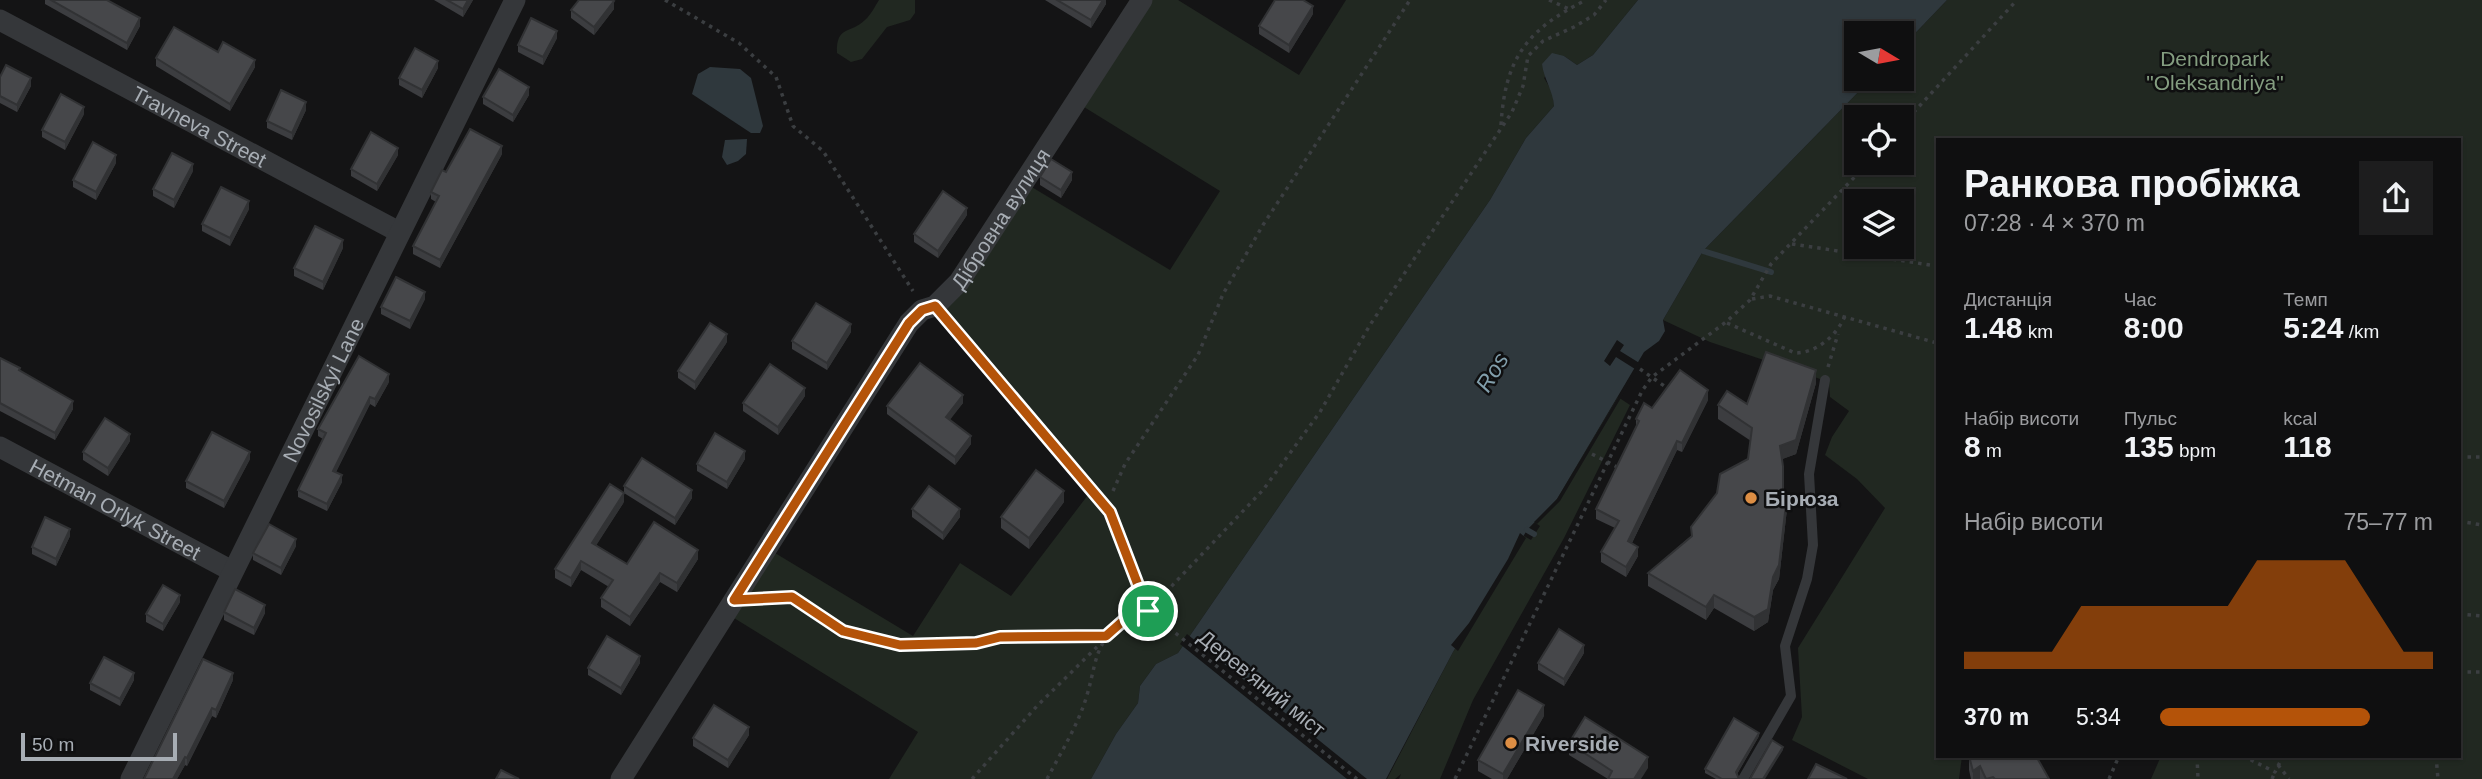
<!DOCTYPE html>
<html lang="uk">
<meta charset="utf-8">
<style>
body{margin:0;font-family:Helvetica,sans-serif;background:#1d1d1e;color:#f1f3f6;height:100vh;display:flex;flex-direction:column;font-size:26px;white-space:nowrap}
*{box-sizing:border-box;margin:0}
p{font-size:23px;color:#9b9c9f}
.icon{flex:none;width:38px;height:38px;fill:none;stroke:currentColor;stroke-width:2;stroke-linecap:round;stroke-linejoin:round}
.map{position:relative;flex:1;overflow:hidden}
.drawer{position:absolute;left:1936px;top:138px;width:525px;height:620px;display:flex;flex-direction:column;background:#0f0f10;border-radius:0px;box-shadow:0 2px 5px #0004,0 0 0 2px #2f2f30}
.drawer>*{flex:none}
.needle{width:46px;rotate:100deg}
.buttons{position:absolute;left:1844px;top:21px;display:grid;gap:14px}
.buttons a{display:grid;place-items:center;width:70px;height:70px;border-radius:0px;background:#0f0f10;box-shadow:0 2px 5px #0004,0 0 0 2px #2f2f30;font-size:35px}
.scale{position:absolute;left:21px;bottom:18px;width:156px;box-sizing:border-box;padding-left:7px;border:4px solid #a7adb4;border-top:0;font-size:19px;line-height:24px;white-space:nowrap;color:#a7adb4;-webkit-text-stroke:5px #0f0f10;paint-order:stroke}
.pin{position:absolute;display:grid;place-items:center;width:60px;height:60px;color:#fff;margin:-30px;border:4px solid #fff;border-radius:50%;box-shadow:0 2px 7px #0007}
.round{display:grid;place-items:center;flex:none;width:74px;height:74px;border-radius:0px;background:#1d1d1e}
.overview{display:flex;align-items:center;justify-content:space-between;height:119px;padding:0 28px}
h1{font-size:38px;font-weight:700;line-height:52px}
.figures{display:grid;grid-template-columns:repeat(3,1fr);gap:10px;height:119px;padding:7px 28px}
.figures div{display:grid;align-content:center}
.figures b{font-size:30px;font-weight:700}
.figures small{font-size:19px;font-weight:400}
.figures p{font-size:19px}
.chart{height:196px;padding:14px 28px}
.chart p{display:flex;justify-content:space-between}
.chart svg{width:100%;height:126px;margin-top:7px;fill:#b45309;opacity:.7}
ul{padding:0 28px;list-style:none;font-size:23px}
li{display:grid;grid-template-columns:112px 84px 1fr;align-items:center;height:52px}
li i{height:18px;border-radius:9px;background:#b45309}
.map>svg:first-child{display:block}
</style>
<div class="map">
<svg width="2482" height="779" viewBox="0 0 2482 779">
<rect width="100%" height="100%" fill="#141415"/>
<g fill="#212821" fill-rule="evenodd">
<path d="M879,0H915V13L910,20L887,27L862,59L851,62L837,53C836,25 851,34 865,20C871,15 875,6 879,0Z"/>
<polygon points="1151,0 1178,0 1299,75 1346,0 1638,0 1593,55 1577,65 1564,56 1544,78 1553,93 1554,106 1526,138 1490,200 1178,653 1156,664 1140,686 1138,703 1116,734 1091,779 889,779 918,732 734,618 775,553 913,636 960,563 1011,596 1091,491 935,306 1025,183 1170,270 1220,191 1084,107"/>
<path d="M1947,0H2482V779H2151L2161,756H2459V140H1937V756H1962L1959,779H1868L1792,740L1802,717L1798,648L1885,508L1857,479L1825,455L1832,437L1849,411L1830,397L1829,382L1710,342L1663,320L1703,251L1871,79H1902V47ZM1857,117H1902V163H1857ZM1857,201H1902V247H1857Z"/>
<polygon points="1618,397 1630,405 1564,538 1473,700 1440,779 1399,779 1401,774 1395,779 1387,779 1453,652 1524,536 1531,540 1540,526 1534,522 1557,499"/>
</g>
<g fill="#2f383d">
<path d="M1638,0H1947L1902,47V33H1857V79H1871L1703,251L1663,320L1665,331L1659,341L1644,352L1557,499L1527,530L1453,652L1386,779H1091L1116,734L1138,703L1140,686L1156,664L1178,653L1490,200L1526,138L1554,106C1553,90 1544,80 1542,64L1552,53L1564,56L1577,65L1593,55Z"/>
<polygon points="710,67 740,69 751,78 763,126 760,133 751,133 692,94 698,74"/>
<polygon points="747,139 746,154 738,161 727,165 722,157 725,140"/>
</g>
<g fill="#141415">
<polygon points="1617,340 1624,345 1620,351 1641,364 1560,501 1537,524 1534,522 1557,499 1635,369 1616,357 1610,366 1604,361"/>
<polygon points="1520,533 1526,538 1458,651 1451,645 1469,623 1508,559"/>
<polygon points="1187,634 1367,779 1347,779 1180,644"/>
</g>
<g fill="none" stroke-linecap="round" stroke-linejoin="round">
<g stroke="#2f383d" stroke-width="6">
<polyline points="1703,251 1771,272"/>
<polyline points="1527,530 1534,534"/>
</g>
<g stroke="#3b3e41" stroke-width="3.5" stroke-dasharray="3.5 5" stroke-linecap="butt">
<polyline points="665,0 739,43 776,77 793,126 823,151 913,291"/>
<polyline points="1549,0 1569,9"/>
<path d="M1501,125C1505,59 1526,30 1586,0"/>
<polyline points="1902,125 2017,0"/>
<polyline points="1792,244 1937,266"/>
<polyline points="1752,299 1770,296 1937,343"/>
<path d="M1727,323L1795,353C1817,353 1837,335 1845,316"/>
<polyline points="1828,367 1838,334"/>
<polyline points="1640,369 1670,390"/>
<polyline points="1592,454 1621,469"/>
<polyline points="2459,457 2482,457"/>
<polyline points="1113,491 1125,464 1198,355 1223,294 1263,225 1410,0"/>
<polyline points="2459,521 2482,525"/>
<polyline points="1115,525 1148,611 1357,779"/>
<polyline points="758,599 792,597 843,631 900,645 976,643 1000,637 1106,636"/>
<polyline points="2459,614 2482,616"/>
<polyline points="2459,672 2482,672"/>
<polyline points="2197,756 2198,779"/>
<polyline points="2243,756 2275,772 2283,756"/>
<polyline points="2436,756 2438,779"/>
<polyline points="2278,765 2289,779"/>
<polyline points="972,779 1037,706 1099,645"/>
<path d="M1047,779C1058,758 1070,738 1079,717C1103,662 1083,637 1148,611L1263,490L1320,412L1370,325L1512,112L1523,86L1528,56L1543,41L1574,27L1594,15L1606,0"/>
<polyline points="1455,779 1642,391 1652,377 1726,322 1750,300 1771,264 1868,163"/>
<polyline points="2109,779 2119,756"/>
<polyline points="2272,779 2275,772"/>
</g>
<g stroke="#35373a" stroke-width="10">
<polyline points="935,306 1110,512"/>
<polyline points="1743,779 1791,696 1785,646 1807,579 1813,545 1809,474 1825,380"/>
</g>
<g stroke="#35373a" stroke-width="21">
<path id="s1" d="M0,20L399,232"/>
<path id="s2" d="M0,447L232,571"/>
<path id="s3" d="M131,779L515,0"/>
<path id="s4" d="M621,779L909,323L922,310L935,306L959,282L1142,0"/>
</g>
</g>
<g fill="#3c3d40">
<polygon points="45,0 107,0 140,26 127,50 45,4"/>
<polygon points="434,0 473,0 463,17"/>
<polygon points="1045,0 1106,0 1106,4 1091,28"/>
<polygon points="614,9 594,35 571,18 571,10"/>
<polygon points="1313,14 1289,53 1259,34 1259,26"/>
<polygon points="557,38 543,65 518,52 518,45"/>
<polygon points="218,52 255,67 230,111 156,66 156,58"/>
<polygon points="438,68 422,98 399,85 399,78"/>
<polygon points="0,77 31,86 17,112 0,103"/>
<polygon points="529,95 513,122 483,104 483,97"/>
<polygon points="306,110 292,140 267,128 267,121"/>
<polygon points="84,114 65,150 42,137 42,130"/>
<polygon points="502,154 440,268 413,254 413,246 436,202 431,199 431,192 446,172"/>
<polygon points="398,155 377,191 351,176 351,169"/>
<polygon points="116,163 96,200 73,187 73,180"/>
<polygon points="193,171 174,208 153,196 153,189"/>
<polygon points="1040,177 1072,180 1061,198 1040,185"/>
<polygon points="249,209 230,246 202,231 202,224"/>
<polygon points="967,215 938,258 914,242 914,234"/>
<polygon points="343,248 323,290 294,276 294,268"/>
<polygon points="425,299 410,329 381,314 381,307"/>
<polygon points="851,332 827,370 792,349 792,341"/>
<polygon points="727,342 695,390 678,378 678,371"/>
<polygon points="0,358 73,409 55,440 0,411"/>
<polygon points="389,382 375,407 370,404 336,472 342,482 327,511 298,497 298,490 323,439 318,436 318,429"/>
<polygon points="1816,383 1796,454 1782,459 1783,495 1787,509 1779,579 1773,590 1768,622 1754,631 1714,608 1706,620 1648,586 1648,573 1691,536 1748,459 1751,441 1718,419 1718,405 1747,404"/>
<polygon points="805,396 778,435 743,411 743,403"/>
<polygon points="1708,400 1682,452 1677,450 1632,543 1638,556 1626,577 1601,562 1601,552 1615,528 1596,519 1596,509 1636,429 1636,419 1652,408"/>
<polygon points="963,403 949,420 971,444 955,465 887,414 887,406"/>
<polygon points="130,441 108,476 83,460 83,452"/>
<polygon points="250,459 224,508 186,488 186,481"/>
<polygon points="745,459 727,489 697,471 697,464"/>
<polygon points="624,486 692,498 675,525 624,493"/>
<polygon points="624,502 596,545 627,564 698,559 677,592 660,582 630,626 601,607 601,598 609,587 581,570 571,587 555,578 555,569"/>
<polygon points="1064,502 1029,549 1001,528 1001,517"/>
<polygon points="912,509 960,517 943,540 912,517"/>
<polygon points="70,536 56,566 32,554 32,547"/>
<polygon points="296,546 281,575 253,560 253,553"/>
<polygon points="180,602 163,631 146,622 146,614"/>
<polygon points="224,612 265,613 254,635 224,620"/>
<polygon points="1584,653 1564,686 1538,670 1538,663"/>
<polygon points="640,663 621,695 588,675 588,668"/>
<polygon points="134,680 120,706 90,690 90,683"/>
<polygon points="233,680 216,718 212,716 187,766 185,765 177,779 144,779"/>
<polygon points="1544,716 1507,779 1492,779 1478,771 1478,760"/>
<polygon points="749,735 728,768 693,746 693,738"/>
<polygon points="1759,736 1737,774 1739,779 1716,779 1705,773 1705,769"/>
<polygon points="1569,743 1648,768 1608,779 1569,755"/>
<polygon points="1969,756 2049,779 1971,779 1969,770"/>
</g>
<g fill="#313234">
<polygon points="468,0 473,0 463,17 463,9"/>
<polygon points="1103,0 1106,0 1106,4 1091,28 1091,20"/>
<polygon points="614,1 614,9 594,35 594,27"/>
<polygon points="1313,6 1313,14 1289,53 1289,45"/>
<polygon points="140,18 140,26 127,50 127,43"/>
<polygon points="557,31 557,38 543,65 543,57"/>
<polygon points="255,60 255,67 230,111 230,104"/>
<polygon points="438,61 438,68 422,98 422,90"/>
<polygon points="31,78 31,86 17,112 17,105"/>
<polygon points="529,87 529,95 513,122 513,115"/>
<polygon points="306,102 306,110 292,140 292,133"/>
<polygon points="84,107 84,114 65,150 65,142"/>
<polygon points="502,146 502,154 440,268 440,260"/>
<polygon points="398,148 398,155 377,191 377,184"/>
<polygon points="116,155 116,163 96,200 96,192"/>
<polygon points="193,164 193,171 174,208 174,200"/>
<polygon points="1072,172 1072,180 1061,198 1061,190"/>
<polygon points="249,201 249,209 230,246 230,238"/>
<polygon points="967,208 967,215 938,258 938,251"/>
<polygon points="343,240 343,248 323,290 323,282"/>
<polygon points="425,292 425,299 410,329 410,321"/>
<polygon points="851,324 851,332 827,370 827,363"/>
<polygon points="727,334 727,342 695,390 695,382"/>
<polygon points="1816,370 1816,383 1796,454 1780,460 1780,446"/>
<polygon points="389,374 389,382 375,407 375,399"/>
<polygon points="805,388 805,396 778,435 778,427"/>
<polygon points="1708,390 1708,400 1682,452 1682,443"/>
<polygon points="963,395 963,403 946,425 946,417"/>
<polygon points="370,397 370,404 333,478 333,471"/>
<polygon points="73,401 73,409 55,440 55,433"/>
<polygon points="130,434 130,441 108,476 108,468"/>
<polygon points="971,436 971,444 955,465 955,457"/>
<polygon points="1677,441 1677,450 1628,551 1628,541"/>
<polygon points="745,451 745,459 727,489 727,482"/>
<polygon points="250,452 250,459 224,508 224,501"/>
<polygon points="342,475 342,482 327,511 327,504"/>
<polygon points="692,490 692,498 675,525 675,518"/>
<polygon points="1064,491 1064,502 1029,549 1029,538"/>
<polygon points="624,493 624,502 592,552 592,543"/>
<polygon points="1787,495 1787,509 1779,579 1773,590 1768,622 1754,631 1754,617"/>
<polygon points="960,509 960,517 943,540 943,533"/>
<polygon points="70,529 70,536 56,566 56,559"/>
<polygon points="296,539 296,546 281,575 281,568"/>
<polygon points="1638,547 1638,556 1626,577 1626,567"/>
<polygon points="698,550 698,559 677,592 677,583"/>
<polygon points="581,561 581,570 571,587 571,578"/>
<polygon points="660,573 660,582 630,626 630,617"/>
<polygon points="180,595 180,602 163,631 163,624"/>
<polygon points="1714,595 1714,608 1706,620 1706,607"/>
<polygon points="265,605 265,613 254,635 254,628"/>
<polygon points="1584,645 1584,653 1564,686 1564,679"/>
<polygon points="640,656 640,663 621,695 621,688"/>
<polygon points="134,673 134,680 120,706 120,699"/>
<polygon points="233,673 233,680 216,718 216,710"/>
<polygon points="1544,705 1544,716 1507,779 1503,779 1503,774"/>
<polygon points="212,708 212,716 187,766 187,758"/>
<polygon points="749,727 749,735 728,768 728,760"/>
<polygon points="1759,733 1759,736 1736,776 1736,772"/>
<polygon points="1783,747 1783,750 1765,779 1763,779"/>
<polygon points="185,757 185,765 177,779 173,779"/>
<polygon points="1648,757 1648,768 1641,779 1634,779"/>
<polygon points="1980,766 1980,779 1973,779 1973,771"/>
</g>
<g fill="#46474a" stroke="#313234" stroke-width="2">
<polygon points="51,0 107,0 140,18 127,43"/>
<polygon points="447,0 468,0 463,9"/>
<polygon points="579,0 612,0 614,1 594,27 571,10"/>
<polygon points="1057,0 1103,0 1091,20"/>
<polygon points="1275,0 1303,0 1313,6 1289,45 1259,26"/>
<polygon points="531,18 557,31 543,57 518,45"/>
<polygon points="174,27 218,52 223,42 255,60 230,104 156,58"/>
<polygon points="415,48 438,61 422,90 399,78"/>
<polygon points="6,65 31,78 17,105 0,96 0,77"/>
<polygon points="499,69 529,87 513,115 483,97"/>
<polygon points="281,90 306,102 292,133 267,121"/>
<polygon points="61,94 84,107 65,142 42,130"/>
<polygon points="470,129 502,146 440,260 413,246 439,196 431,192 442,170 446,172"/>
<polygon points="371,132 398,148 377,184 351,169"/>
<polygon points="93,142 116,155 96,192 73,180"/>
<polygon points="172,153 193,164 174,200 153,189"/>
<polygon points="1051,159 1072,172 1061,190 1040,177"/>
<polygon points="221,187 249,201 230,238 202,224"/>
<polygon points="943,191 967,208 938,251 914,234"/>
<polygon points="315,226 343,240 323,282 294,268"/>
<polygon points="396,277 425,292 410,321 381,307"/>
<polygon points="816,303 851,324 827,363 792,341"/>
<polygon points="710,323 727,334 695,382 678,371"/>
<polygon points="1766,352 1816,370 1796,440 1780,446 1783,466 1783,495 1787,495 1779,565 1773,577 1768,609 1754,617 1714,595 1706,607 1648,573 1692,536 1691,527 1717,493 1720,474 1748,459 1752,428 1718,405 1727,391 1747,404"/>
<polygon points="359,356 389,374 375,399 370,397 333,471 342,475 327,504 298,490 326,433 318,429"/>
<polygon points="0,358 20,368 19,370 73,401 55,433 0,403"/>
<polygon points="920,363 963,395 946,417 971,436 955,457 887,406"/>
<polygon points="770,364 805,388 778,427 743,403"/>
<polygon points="1680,370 1708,390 1682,443 1677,441 1628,541 1638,547 1626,567 1601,552 1619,521 1596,509 1639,421 1636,419 1644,403 1652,408"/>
<polygon points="105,418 130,434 108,468 83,452"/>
<polygon points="212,432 250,452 224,501 186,481"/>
<polygon points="715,433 745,451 727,482 697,464"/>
<polygon points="642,458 692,490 675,518 624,486"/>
<polygon points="1036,470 1064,491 1029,538 1001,517"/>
<polygon points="610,484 624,493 592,543 627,564 654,522 698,550 677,583 660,573 630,617 601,598 613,580 581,561 571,578 555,569"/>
<polygon points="929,486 960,509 943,533 912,509"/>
<polygon points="45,517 70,529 56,559 32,547"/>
<polygon points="269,524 296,539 281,568 253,553"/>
<polygon points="163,585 180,595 163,624 146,614"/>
<polygon points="235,589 265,605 254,628 224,612"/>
<polygon points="1559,629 1584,645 1564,679 1538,663"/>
<polygon points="607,636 640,656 621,688 588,668"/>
<polygon points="104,657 134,673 120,699 90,683"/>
<polygon points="203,659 233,673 216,710 212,708 187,758 185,757 173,779 144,779"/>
<polygon points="1518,690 1544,705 1503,774 1478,760"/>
<polygon points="714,705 749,727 728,760 693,738"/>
<polygon points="1585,717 1648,757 1634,779 1608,779 1612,771 1569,743"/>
<polygon points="1734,718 1759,733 1736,772 1739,779 1722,779 1705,769"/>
<polygon points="1772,740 1783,747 1763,779 1750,779"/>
<polygon points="1969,756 2036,756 2049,779 1995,779 1993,777 1986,779 1980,766 1973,771"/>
<polygon points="1816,764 1847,779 1808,779"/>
<polygon points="501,770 519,779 496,779"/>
</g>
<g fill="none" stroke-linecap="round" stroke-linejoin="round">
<defs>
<polygon id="route" points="935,306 1110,512 1148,611 1123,621 1106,636 1000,637 976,643 900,645 843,631 792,597 734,600 909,323 922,310"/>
</defs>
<use href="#route" stroke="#fff" stroke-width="14"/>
<use href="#route" stroke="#b45309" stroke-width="9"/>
</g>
<g fill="#dd8e44" stroke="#0f0f10" stroke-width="2.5">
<circle cx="1751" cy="498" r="7"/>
<circle cx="1511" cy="743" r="7"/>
</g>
<g text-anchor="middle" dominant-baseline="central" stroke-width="5" stroke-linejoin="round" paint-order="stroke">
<g font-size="21" fill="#849d80" stroke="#0f0f10">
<text x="2215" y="58">Dendropark<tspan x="2215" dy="24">"Oleksandriya"</tspan></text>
</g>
<g font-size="21" fill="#a7adb4" stroke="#0f0f10">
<text stroke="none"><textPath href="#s1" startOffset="226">Travneva Street</textPath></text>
<text stroke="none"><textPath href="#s4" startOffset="681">Дібровна вулиця</textPath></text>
<text stroke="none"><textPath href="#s3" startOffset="434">Novosilskyi Lane</textPath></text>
<text stroke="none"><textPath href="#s2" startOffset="131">Hetman Orlyk Street</textPath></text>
<text transform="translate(1262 683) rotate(39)">Дерев'яний міст</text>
</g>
<g font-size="21" font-weight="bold" fill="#a7adb4" stroke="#0f0f10" text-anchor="start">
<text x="1765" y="498">Бірюза</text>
<text x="1525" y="743">Riverside</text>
</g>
<g font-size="23" font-style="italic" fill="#829fac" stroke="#0f0f10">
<text transform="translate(1492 372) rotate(-59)">Ros</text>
</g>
</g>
</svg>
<div class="buttons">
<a><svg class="needle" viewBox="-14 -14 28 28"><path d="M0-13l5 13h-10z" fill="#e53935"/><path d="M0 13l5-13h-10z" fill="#9b9c9f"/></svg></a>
<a><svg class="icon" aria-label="locate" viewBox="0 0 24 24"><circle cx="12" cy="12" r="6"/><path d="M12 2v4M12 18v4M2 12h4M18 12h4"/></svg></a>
<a><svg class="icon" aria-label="layers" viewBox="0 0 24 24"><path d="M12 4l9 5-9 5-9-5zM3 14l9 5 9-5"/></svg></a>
</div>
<div class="scale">50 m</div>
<div class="pin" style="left:1148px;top:611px;background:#1e9e55"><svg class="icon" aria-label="arrive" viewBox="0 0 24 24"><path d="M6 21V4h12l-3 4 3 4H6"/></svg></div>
<section class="drawer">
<div class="overview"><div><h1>Ранкова пробіжка</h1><p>07:28 · 4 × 370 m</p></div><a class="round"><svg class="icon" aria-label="share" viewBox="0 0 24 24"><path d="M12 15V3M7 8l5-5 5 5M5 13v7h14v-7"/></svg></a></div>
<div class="figures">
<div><p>Дистанція</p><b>1.48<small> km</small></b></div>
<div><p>Час</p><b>8:00</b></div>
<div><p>Темп</p><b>5:24<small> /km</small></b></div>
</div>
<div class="figures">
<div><p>Набір висоти</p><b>8<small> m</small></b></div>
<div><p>Пульс</p><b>135<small> bpm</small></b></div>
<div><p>kcal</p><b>118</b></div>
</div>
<div class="chart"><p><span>Набір висоти</span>75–77 m</p>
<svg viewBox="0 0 160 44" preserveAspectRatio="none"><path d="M0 44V38L10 38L20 38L30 38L40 22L50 22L60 22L70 22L80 22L90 22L100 6L110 6L120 6L130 6L140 22L150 38L160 38V44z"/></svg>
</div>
<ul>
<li><b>370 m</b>5:34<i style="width:77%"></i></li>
</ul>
</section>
</div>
